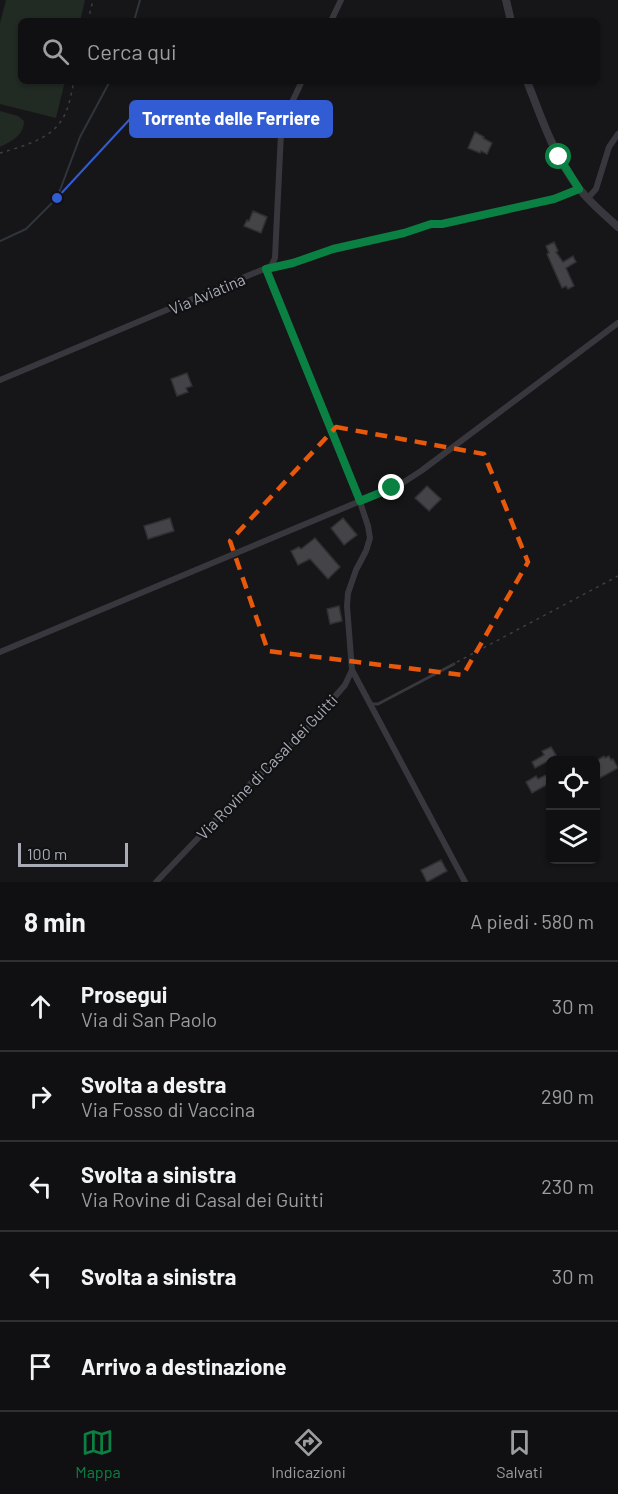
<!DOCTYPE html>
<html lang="it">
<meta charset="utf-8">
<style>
:root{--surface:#101012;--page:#1e1e20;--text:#f1f3f6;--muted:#9c9d9f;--line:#303032;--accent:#0b8043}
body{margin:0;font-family:Barlow,sans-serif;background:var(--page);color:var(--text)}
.controls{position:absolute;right:18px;bottom:18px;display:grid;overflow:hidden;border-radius:9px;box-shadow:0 2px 4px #0004}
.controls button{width:54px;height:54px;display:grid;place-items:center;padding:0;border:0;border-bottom:2px solid var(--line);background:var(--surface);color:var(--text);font:30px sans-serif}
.scale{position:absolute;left:18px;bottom:15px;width:110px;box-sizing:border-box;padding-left:6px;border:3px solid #a9acb7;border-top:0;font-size:16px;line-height:21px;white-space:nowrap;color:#a9acb7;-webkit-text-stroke:4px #111113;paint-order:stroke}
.stop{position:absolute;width:18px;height:18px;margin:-14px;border:4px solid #0b8043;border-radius:50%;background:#fff}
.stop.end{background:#0b8043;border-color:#fff;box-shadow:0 2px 6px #0008}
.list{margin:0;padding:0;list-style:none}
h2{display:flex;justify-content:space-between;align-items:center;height:78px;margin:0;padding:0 24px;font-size:26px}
h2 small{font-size:20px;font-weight:400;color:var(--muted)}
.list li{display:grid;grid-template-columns:39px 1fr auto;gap:18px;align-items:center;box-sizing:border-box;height:90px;padding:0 24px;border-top:2px solid var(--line)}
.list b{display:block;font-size:22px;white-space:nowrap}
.list p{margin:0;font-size:20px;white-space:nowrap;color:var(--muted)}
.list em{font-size:20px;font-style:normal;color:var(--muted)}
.icon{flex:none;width:33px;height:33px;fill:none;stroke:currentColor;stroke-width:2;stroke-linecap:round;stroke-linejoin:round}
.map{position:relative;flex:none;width:618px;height:882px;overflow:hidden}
.search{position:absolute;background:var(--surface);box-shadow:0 2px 4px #0004;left:18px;right:18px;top:18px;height:66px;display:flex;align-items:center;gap:15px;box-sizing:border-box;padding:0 21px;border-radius:9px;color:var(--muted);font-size:22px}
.sheet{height:528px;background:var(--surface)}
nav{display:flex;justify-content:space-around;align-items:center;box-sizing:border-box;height:84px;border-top:2px solid var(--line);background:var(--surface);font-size:16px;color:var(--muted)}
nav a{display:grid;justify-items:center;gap:3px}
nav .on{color:var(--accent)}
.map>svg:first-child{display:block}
.green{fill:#222a24}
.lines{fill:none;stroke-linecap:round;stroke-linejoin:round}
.stream{stroke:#2f353d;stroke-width:2}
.building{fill:#434348;stroke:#303034;stroke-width:1.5}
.path{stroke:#3d3e43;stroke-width:1.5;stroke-dasharray:3 4.5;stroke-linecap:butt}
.service{stroke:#37373d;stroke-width:3}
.minor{stroke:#37373d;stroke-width:6}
.tertiary{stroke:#37373d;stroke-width:8}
.route{stroke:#0b8043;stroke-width:8}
.marked{fill:none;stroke:#e8590c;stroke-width:4.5;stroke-dasharray:12 8;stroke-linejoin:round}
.labels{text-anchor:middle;stroke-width:4.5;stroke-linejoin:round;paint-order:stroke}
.street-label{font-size:16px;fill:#a9acb7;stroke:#111113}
.leader{fill:none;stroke:#325cd3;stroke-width:2}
.callout-dot{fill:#325cd3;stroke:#111113;stroke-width:2}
.callout{fill:#325cd3;stroke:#325cd3;stroke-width:2}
.callout-label{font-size:18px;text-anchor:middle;font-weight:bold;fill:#fff}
</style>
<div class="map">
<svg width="618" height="882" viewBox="0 0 618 882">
<rect width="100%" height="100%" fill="#161618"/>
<path class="green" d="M6 0H85L80 21H21V81H65L56 118 0 104V23Z
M0 111 18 116 24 121C24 135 12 141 0 147Z"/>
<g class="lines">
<path class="stream" d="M134 21 140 0
M0 241 26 229 57 198 80 137 110 81"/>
</g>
<path class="building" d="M475 132 484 137 483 138 492 143 487 154 481 151 480 153 468 148Z
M253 211 267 217 261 233 244 226 247 220 249 221Z
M554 242 558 251 556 252 563 262 573 256 576 262 566 268 574 286 568 289 566 286 562 288 547 254 549 253 546 246Z
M187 373 192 386 186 388 188 392 177 396 171 379Z
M427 486 441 499 429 511 415 498Z
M170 518 174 531 148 539 144 526Z
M343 518 357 535 344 545 331 528Z
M315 538 340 567 328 579 310 559 298 565 291 551 299 547 301 549Z
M339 606 342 621 330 624 327 609Z
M551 747 556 755 554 756 556 760H550L535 768 532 762 544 755 542 751Z
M604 756 605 758 609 756 611 760 613 759 618 768 600 778 596 770V761Z
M550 773V783L532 793 526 782 536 776 538 779Z
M441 860 447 871 427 882 421 870Z"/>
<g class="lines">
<path class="path" d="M88 21 93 0
M0 153C20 147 49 140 61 121 69 110 71 94 74 81
M457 662 618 576"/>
<path class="service" d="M372 704H378L454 664"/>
<path class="minor" d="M331 21 341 0
M588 198 596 189 609 147 618 134
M270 268 300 260 333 249 404 233 431 224H442L554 199 579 189
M0 380 271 266 275 258 281 133 286 115 302 81
M0 652 401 484 421 471 618 323
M352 670 465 882
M156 882 247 787 306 730 345 685 352 670 347 606 348 593 356 570 366 551 370 538 368 526 360 502 266 269"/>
<path class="tertiary" d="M506 0 511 21
M527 81C541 117 554 156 578 187 589 202 604 214 618 227"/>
</g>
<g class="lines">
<path class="route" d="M392 488 360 501 266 269 293 263 333 249 404 233 431 224H442L554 199 579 189 559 157"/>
</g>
<path class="marked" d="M336 427 484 454 528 562 463 675 268 651 230 541Z"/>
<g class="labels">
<g class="street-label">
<text transform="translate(207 294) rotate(-23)" y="6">Via Aviatina</text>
<text transform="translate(267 767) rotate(-46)" y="6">Via Rovine di Casal dei Guitti</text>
</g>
</g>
<path class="leader" d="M57 198L130 119"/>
<circle class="callout-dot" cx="57" cy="198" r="6"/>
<rect class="callout" x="130" y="101" width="202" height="36" rx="6"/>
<g class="callout-label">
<text x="231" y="125">Torrente delle Ferriere</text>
</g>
</svg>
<div class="controls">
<button><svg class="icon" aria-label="locate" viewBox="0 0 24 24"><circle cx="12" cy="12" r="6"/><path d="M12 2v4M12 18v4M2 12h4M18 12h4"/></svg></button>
<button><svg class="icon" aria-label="layers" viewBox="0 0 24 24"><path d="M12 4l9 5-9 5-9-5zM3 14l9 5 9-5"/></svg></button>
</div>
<div class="scale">100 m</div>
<div class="stop" style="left:559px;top:157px"></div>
<div class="stop end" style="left:392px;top:488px"></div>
<div class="search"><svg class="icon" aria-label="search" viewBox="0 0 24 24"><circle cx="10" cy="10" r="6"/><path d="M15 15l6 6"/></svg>Cerca qui</div>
</div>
<section class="sheet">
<h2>8 min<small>A piedi · 580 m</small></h2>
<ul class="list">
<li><svg class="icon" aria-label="ahead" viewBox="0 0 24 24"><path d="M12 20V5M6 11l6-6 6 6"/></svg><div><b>Prosegui</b><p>Via di San Paolo</p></div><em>30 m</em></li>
<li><svg class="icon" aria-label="right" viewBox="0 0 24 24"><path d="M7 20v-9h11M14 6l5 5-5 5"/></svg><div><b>Svolta a destra</b><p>Via Fosso di Vaccina</p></div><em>290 m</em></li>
<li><svg class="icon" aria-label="left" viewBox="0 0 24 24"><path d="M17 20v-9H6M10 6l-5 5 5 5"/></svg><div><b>Svolta a sinistra</b><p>Via Rovine di Casal dei Guitti</p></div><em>230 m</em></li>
<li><svg class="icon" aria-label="left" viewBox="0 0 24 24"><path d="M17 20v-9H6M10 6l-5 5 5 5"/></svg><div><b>Svolta a sinistra</b></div><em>30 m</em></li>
<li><svg class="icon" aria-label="arrive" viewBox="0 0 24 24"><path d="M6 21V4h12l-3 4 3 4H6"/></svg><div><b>Arrivo a destinazione</b></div></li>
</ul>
</section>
<nav>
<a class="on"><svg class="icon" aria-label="map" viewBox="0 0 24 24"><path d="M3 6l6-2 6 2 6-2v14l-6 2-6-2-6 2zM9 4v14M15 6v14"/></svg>Mappa</a>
<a><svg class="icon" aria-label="directions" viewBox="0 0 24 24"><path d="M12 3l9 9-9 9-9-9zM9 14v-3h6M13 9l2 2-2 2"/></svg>Indicazioni</a>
<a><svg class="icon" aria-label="saved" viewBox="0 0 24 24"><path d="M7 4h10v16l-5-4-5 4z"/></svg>Salvati</a>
</nav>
